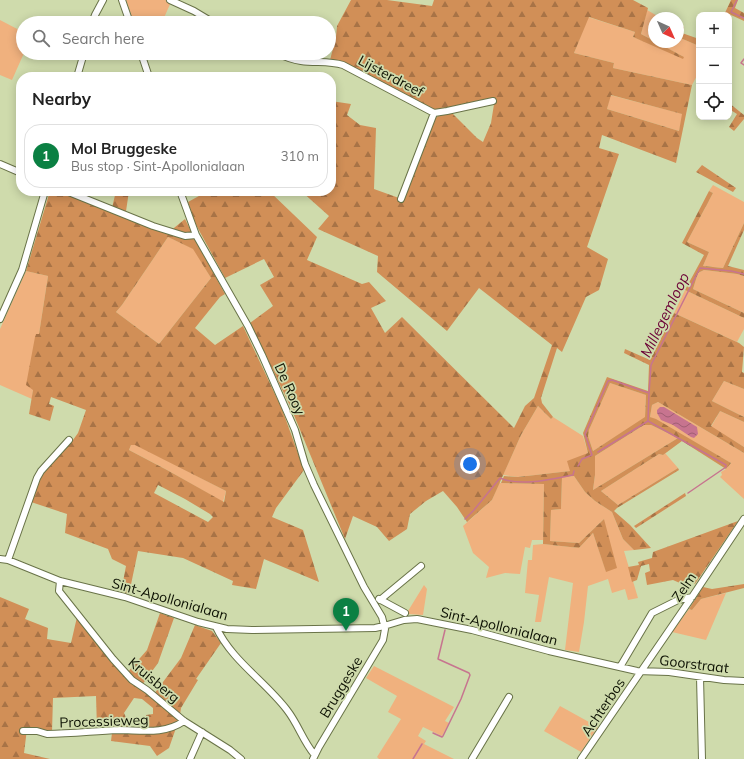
<!DOCTYPE html>
<meta charset="utf-8">
<style>
:root{--surface:#fff;--page:#f6f6f6;--text:#222;--muted:#767676;--line:#e0e0e0;--accent:#0b8043}
body{margin:0;font-family:Mulish,sans-serif;background:var(--page);color:var(--text)}
.controls{position:absolute;right:12px;top:12px;display:grid;overflow:hidden;border-radius:8px;box-shadow:0 2px 10px #0003}
.controls button{width:36px;height:36px;display:grid;place-items:center;padding:0;border:0;border-bottom:1px solid var(--line);background:var(--surface);color:var(--text);font:20px sans-serif}
.compass{position:absolute;left:648px;top:12px;width:36px;height:36px;border-radius:50%;background:var(--surface);box-shadow:0 2px 10px #0003;rotate:135deg}
.you{position:absolute;left:470px;top:464px;width:14px;height:14px;margin:-10px;border:3px solid #fff;border-radius:50%;background:#1a73e8;box-shadow:0 0 0 6px #1a73e833}
.badge{display:grid;place-items:center;width:26px;height:26px;border-radius:50%;background:var(--accent);color:#fff;font-size:13px;font-weight:700}
.pin{position:absolute;translate:-50% -33px;filter:drop-shadow(0 1px 2px #0008)}
.pin::after{content:'';position:absolute;top:21px;width:14px;height:12px;background:inherit;clip-path:polygon(0 0,100% 0,50% 100%)}
.list{margin:0;padding:0;list-style:none}
h2{display:flex;justify-content:space-between;align-items:center;height:52px;margin:0;padding:0 16px;font-size:17px}
h2 small{font-size:13px;font-weight:400;color:var(--muted)}
.list li{display:grid;grid-template-columns:26px 1fr auto;gap:12px;align-items:center;box-sizing:border-box;height:64px;margin:0 8px 8px;padding:0 8px;border:1px solid var(--line);border-radius:16px}
.list b{display:block;font-size:15px;white-space:nowrap}
.list p{margin:0;font-size:13px;white-space:nowrap;color:var(--muted)}
.list em{font-size:13px;font-style:normal;color:var(--muted)}
.icon{flex:none;width:22px;height:22px;fill:none;stroke:currentColor;stroke-width:2;stroke-linecap:round;stroke-linejoin:round}
.map{position:relative;flex:none;width:744px;height:759px;overflow:hidden}
.search{position:absolute;background:var(--surface);box-shadow:0 2px 10px #0003;left:16px;top:16px;width:320px;height:44px;display:flex;align-items:center;gap:10px;box-sizing:border-box;padding:0 14px;border-radius:22px;color:var(--muted);font-size:15px}
.panel{position:absolute;background:var(--surface);box-shadow:0 2px 10px #0003;left:16px;top:72px;width:320px;height:124px;border-radius:16px}
.map>svg:first-child{display:block}
.green{fill:#f0b17e}
.forest{fill:url(#forest-firs);fill-rule:evenodd}
.water{fill:url(#water-waves)}
.lines{fill:none;stroke-linecap:round;stroke-linejoin:round}
.stream{stroke:#c7748f;stroke-width:1.5}
.minor-casing{stroke:#697348;stroke-width:8}
.minor{stroke:#fff;stroke-width:6}
.labels{text-anchor:middle;stroke-width:3.5;stroke-linejoin:round;paint-order:stroke}
.street-label{font-size:14px;fill:#0c1002;stroke:#cfdbac}
.water-label{font-size:15px;font-style:italic;fill:#6b0136;stroke:#cfdbac}
</style>
<div class="map">
<svg width="744" height="759" viewBox="0 0 744 759">
<defs>
<pattern id="forest-firs" width="22" height="20" patternUnits="userSpaceOnUse"><rect width="22" height="20" fill="#d18f57"/><path d="M5 1l3.5 6h-7zM16 11l3.5 6h-7z" fill="#a87346"/></pattern>
<pattern id="water-waves" width="16" height="10" patternUnits="userSpaceOnUse"><rect width="16" height="10" fill="#c7748f"/><path d="M0 5q4-4 8 0t8 0" fill="none" stroke="#a05e73"/></pattern>
</defs>
<rect width="100%" height="100%" fill="#cfdbac"/>
<path class="green" d="M126 0H165L171 2 163 20 155 23H134Z
M647 10 661 18H654V41L641 34Z
M588 17 635 32 633 37 684 57 655 42H678V37L699 46V72L692 85 613 68 614 63 574 53Z
M0 20 23 32V53H24L12 80 0 75Z
M610 95 683 114 679 131 607 109Z
M713 185 744 202V223L723 268 703 266 709 252 687 242 713 193 709 191Z
M168 237 194 249 211 278 159 344 116 312 122 305Z
M704 270 737 274 744 276V313L693 289 698 273Z
M26 271 48 276 39 334 32 399 0 385V329Z
M685 290 744 318V329L737 342 674 313Z
M724 381 744 389V417L712 401Z
M610 383 646 395 645 418 593 451 588 436 589 430Z
M658 402 744 453V499L720 477 722 475 721 472 726 469 731 463 650 417 652 405Z
M538 406 551 419 553 417 583 436 588 453 570 471 518 477 503 475 521 435Z
M720 411 744 422V447L711 427Z
M644 425H651L678 438 593 490 595 475V456Z
M135 444 226 491 223 502 167 470 129 450 131 445Z
M665 453 678 468 618 505 601 491 659 454 663 455Z
M574 476 585 492 595 501 612 512 623 539 634 550 624 551 638 598 628 600 625 589 612 593 608 579 588 586 584 622 579 652 565 650 573 583 549 577 541 622H535L539 595 525 593 528 560H532L533 545 543 544 579 548 593 533 606 571 604 519 579 543 550 541 551 510 561 509 562 477Z
M499 483 544 484 543 540H532L530 548 525 547 520 574 505 573 486 578 489 567 473 553 463 526 492 500Z
M424 585 427 589 423 615 408 614V611Z
M726 593 706 640 672 632 689 609 692 610 701 599Z
M374 666 454 707 445 721 449 723 442 736 423 727 418 736 426 741 424 744 454 759H379L377 757 401 719 388 712 397 696 366 678Z
M560 706 598 727 581 752 544 731Z"/>
<path class="forest" d="M351 0H387L432 6 434 0H633L648 8 641 34 684 57 683 59 633 37 635 32 589 17 574 53 614 63 613 68 692 85 676 163 602 135 599 148 619 154 587 247 608 259 599 290 586 297 562 352 557 348 541 398 542 403 553 417 551 419 538 406 521 435 492 500 467 522 457 507 443 491 426 501 410 514 407 529 389 541 377 527 353 516 345 539 291 408 250 323 273 306 260 285 274 277 264 259 225 278 195 223 188 202 208 191H269L317 237 307 260 362 284 369 282 386 301 371 308 385 333 402 317 514 428 525 406 534 398 552 345 479 288 447 331 377 272 378 256 318 229 329 216 301 191H331V101L351 104 347 115 360 125 376 128 374 189 399 198 433 120 438 116 452 113 477 138 483 142 491 123 495 98 437 111 344 62 330 60 336 37 337 26ZM611 95 682 114 679 131 607 109Z
M731 0H738L735 8 744 13V21L731 15 729 17V15H724Z
M678 24 684 27 682 33 699 39V46L678 37 679 33 678 32Z
M729 103 744 115V119L734 131 729 127 737 114 729 109Z
M702 165 736 188 733 192 696 172Z
M50 191H59L111 212 116 191H129L125 218 169 232 185 219 197 243 225 294 220 297 195 328 215 345 243 326 282 409 304 470 276 508 272 517 303 530 319 582 264 559 256 589 232 585 233 581 183 558 138 551 129 594 121 592 126 566 112 559 108 549 65 533 67 514 31 502 41 475 73 440 78 433 86 410 51 397 49 404 54 406 50 421 29 414 33 390 26 385 35 337 36 334H39L48 276 26 271ZM168 237 193 249 211 278 159 344 116 312 122 305ZM131 445H135L226 491 224 502 167 470 129 450ZM158 485 185 499 210 514 213 517 208 522 154 493Z
M709 191 713 193 687 242 709 252 703 266 723 268 744 223V230L728 266 744 270V276L737 274 704 270 698 273 693 289 744 313V318L685 290 704 255 682 243Z
M674 313 739 343 744 347 742 372 744 373V389L724 381 712 401 744 417V422L720 411 711 426 744 447V453L658 402 652 405 650 417 656 419 731 463 726 469 682 441 663 455 659 454 601 491 618 505 678 468 679 470 617 508 614 511 630 525 651 548 634 550 623 539 612 512 595 501 585 492 574 476 562 477 561 509 551 510 550 541 579 543 604 519 617 568 606 572 593 533 579 548 543 544 544 484 501 483 504 476 518 477 570 471 567 461 588 453 583 433 607 377 648 391 649 365 624 353 625 349 650 360ZM610 383 646 395 645 417 593 451 588 436 589 430ZM644 425H651L678 438 593 490 595 475V456Z
M685 493 686 496 636 528 634 526Z
M738 521 695 584 686 579 682 584 673 580 647 585 645 573 650 571 649 564 641 566 637 580 632 582 628 567 639 565 638 562 652 558 653 552Z
M744 584V588L701 599 692 610 689 609 703 587 712 589Z
M0 597 29 609 25 619 48 628 47 639 71 643 77 617 115 663 180 721 166 727 147 729 146 715 153 714V708L142 699 134 698 124 713 131 728H97L96 696 53 698 52 732 27 729 24 753 50 759H0Z
M160 613 174 618 158 663 142 685 127 673 147 650Z
M195 625 212 631 221 643 196 679 198 680 181 708 180 715 154 694 181 658Z
M176 728 169 748 157 756 150 746 111 741 112 733 156 734Z"/>
<path class="water" d="M660 407H664L697 427 698 434 694 438 691 437 673 425 661 420 657 413V410Z"/>
<g class="lines">
<path class="stream" d="M737 0 731 12 744 18
M744 59 741 63 744 65
M648 421 726 465V467L688 493
M598 452 648 421 649 393
M578 466 582 459 592 455 585 434 608 381 612 380 649 393 651 365 700 268 731 271 744 274
M465 519 474 510 500 478C520 487 552 479 573 475L574 471
M433 733 442 737 443 736 461 699 470 675 469 673 438 659 445 630
M413 759 422 744"/>
<g class="minor-casing">
<path id="minor" d="M122 0 130 23
M170 0 194 11 214 23
M92 23 95 15 103 0
M141 53 149 77
M277 53C285 57 293 60 301 61 316 63 329 61 343 65L434 113 447 111 493 101
M77 77 84 53
M0 164 21 173
M66 191 153 226 185 236 196 235
M180 191 196 235 248 326 262 355 295 430 305 464 314 485 364 587 382 617 385 629 383 640 319 747 313 759
M401 199 434 113
M0 319 22 270 45 191
M0 559 8 560 60 581 125 597 198 622 227 629 252 630 375 628 384 626 404 620 417 619 472 630 549 651 637 671 669 672 724 680 744 681
M8 560 37 478 41 471 69 440
M60 581 59 591 113 659 132 680 147 690 184 721 230 750 241 759
M379 599 405 613
M380 600 421 566
M216 627C232 661 265 681 287 710 298 724 303 741 314 754
M620 667 652 613 678 600 692 597
M700 677 702 759
M23 731H37L47 734C71 734 94 731 118 730 141 730 164 735 184 721
M190 759 202 732
M472 759 509 697
M581 759 692 597 744 519"/>
</g>
<use href="#minor" class="minor"/>
</g>
<g class="labels">
<g class="street-label">
<text transform="translate(391 76) rotate(28)" y="5">Lijsterdreef</text>
<text transform="translate(290 389) rotate(66)" y="5">De Rooy</text>
<text transform="translate(684 587) rotate(-56)" y="5">Zelm</text>
<text transform="translate(170 599) rotate(16)" y="5">Sint-Apollonialaan</text>
<text transform="translate(499 626) rotate(14)" y="5">Sint-Apollonialaan</text>
<text transform="translate(694 664) rotate(7)" y="5">Goorstraat</text>
<text transform="translate(154 680) rotate(40)" y="5">Kruisberg</text>
<text transform="translate(341 687) rotate(-59)" y="5">Bruggeske</text>
<text transform="translate(603 707) rotate(-56)" y="5">Achterbos</text>
<text transform="translate(104 721) rotate(-2)" y="5">Processieweg</text>
</g>
<g class="water-label">
<text transform="translate(665 315) rotate(-64)" y="5">Millegemloop</text>
</g>
</g>
</svg>
<div class="controls">
<button>+</button>
<button>−</button>
<button><svg class="icon" aria-label="locate" viewBox="0 0 24 24"><circle cx="12" cy="12" r="6"/><path d="M12 2v4M12 18v4M2 12h4M18 12h4"/></svg></button>
</div>
<svg class="compass" viewBox="-18 -18 36 36"><path d="M0-13l5 13h-10z" fill="#e53935"/><path d="M0 13l5-13h-10z" fill="#767676"/></svg>
<div class="you"></div>
<div class="pin badge" style="left:346px;top:631px">1</div>
<div class="search"><svg class="icon" aria-label="search" viewBox="0 0 24 24"><circle cx="10" cy="10" r="6"/><path d="M15 15l6 6"/></svg>Search here</div>
<section class="panel">
<h2>Nearby<small></small></h2>
<ul class="list">
<li><span class="badge">1</span><div><b>Mol Bruggeske</b><p>Bus stop · Sint-Apollonialaan</p></div><em>310 m</em></li>
</ul>
</section>
</div>
